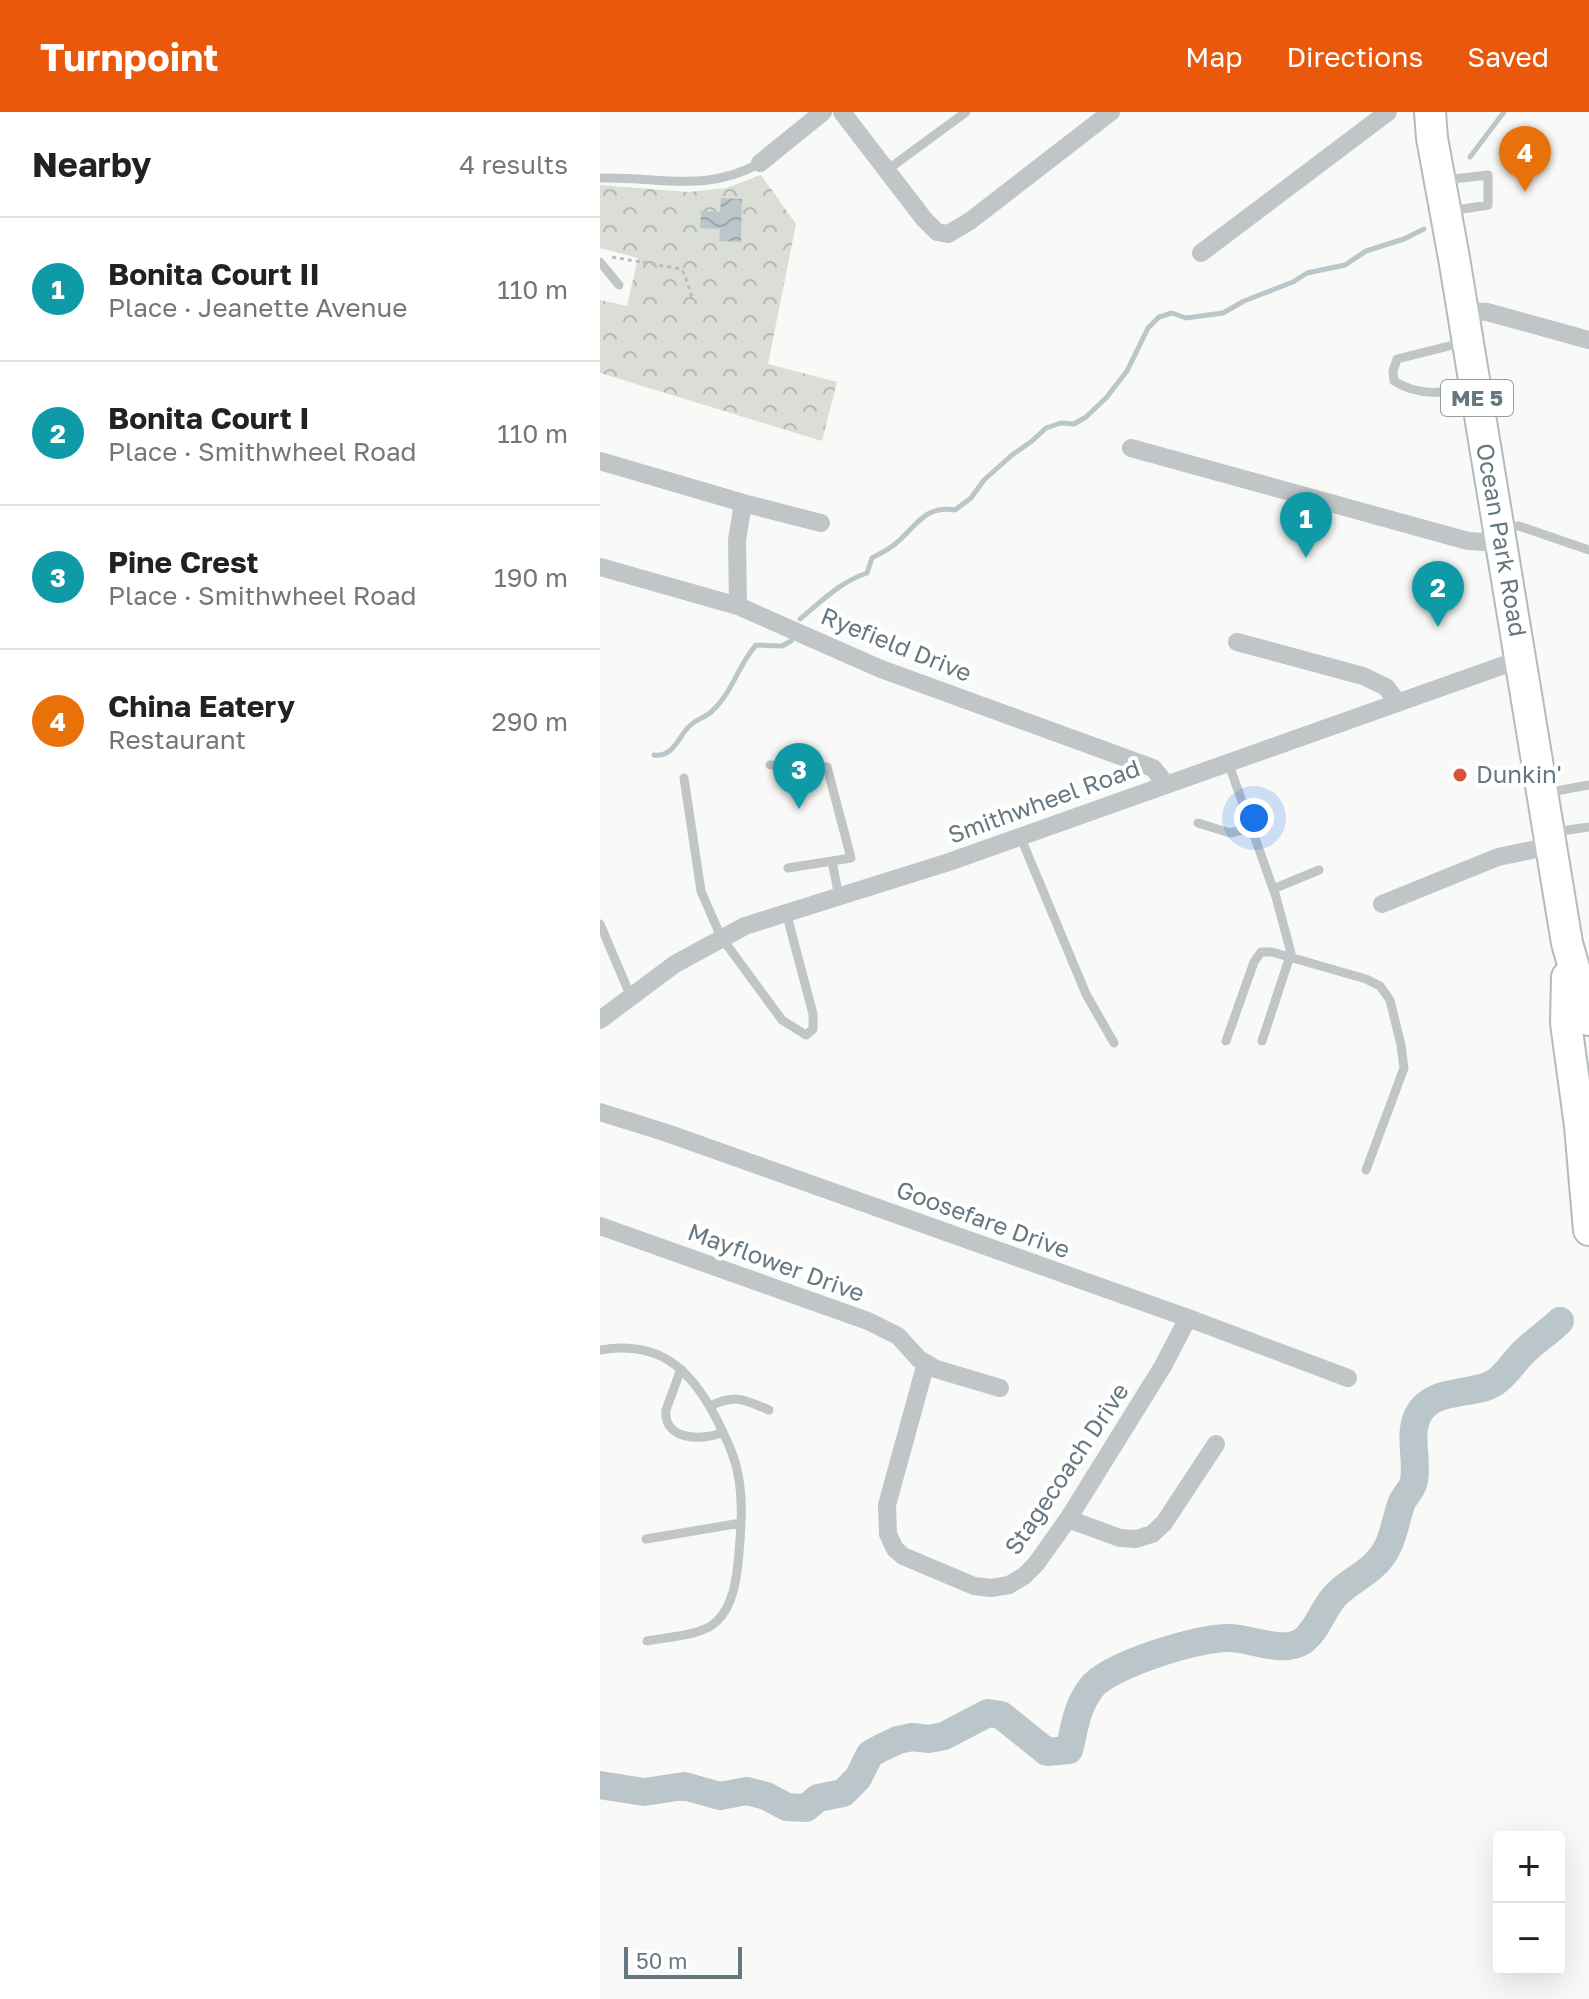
<!DOCTYPE html>
<meta charset="utf-8">
<style>
:root{--surface:#fff;--page:#f6f6f6;--text:#222;--muted:#767676;--line:#e0e0e0;--accent:#ea580c}
body{margin:0;font-family:"Golos Text",sans-serif;background:var(--page);color:var(--text)}
.controls{position:absolute;right:24px;bottom:24px;display:grid;overflow:hidden;border-radius:8px;box-shadow:0 8px 32px #0002}
.controls button{width:72px;height:72px;display:grid;place-items:center;padding:0;border:0;border-bottom:2px solid var(--line);background:var(--surface);color:var(--text);font:40px sans-serif}
.scale{position:absolute;left:24px;bottom:20px;width:118px;box-sizing:border-box;padding-left:8px;border:4px solid #667780;border-top:0;font-size:22px;line-height:28px;white-space:nowrap;color:#667780;-webkit-text-stroke:6px #fff;paint-order:stroke}
.you{position:absolute;left:654px;top:706px;width:28px;height:28px;margin:-20px;border:6px solid #fff;border-radius:50%;background:#1a73e8;box-shadow:0 0 0 12px #1a73e833}
.badge{display:grid;place-items:center;width:52px;height:52px;border-radius:50%;background:var(--accent);color:#fff;font-size:26px;font-weight:700}
.pin{position:absolute;translate:-50% -66px;filter:drop-shadow(0 2px 4px #0008)}
.pin::after{content:'';position:absolute;top:42px;width:28px;height:24px;background:inherit;clip-path:polygon(0 0,100% 0,50% 100%)}
.list{margin:0;padding:0;list-style:none}
h2{display:flex;justify-content:space-between;align-items:center;height:104px;margin:0;padding:0 32px;font-size:34px}
h2 small{font-size:26px;font-weight:400;color:var(--muted)}
.list li{display:grid;grid-template-columns:52px 1fr auto;gap:24px;align-items:center;box-sizing:border-box;height:144px;padding:0 32px;border-top:2px solid var(--line)}
.list b{display:block;font-size:30px;white-space:nowrap}
.list p{margin:0;font-size:26px;white-space:nowrap;color:var(--muted)}
.list em{font-size:26px;font-style:normal;color:var(--muted)}
.map{position:relative;flex:none;width:989px;height:1887px;overflow:hidden}
header{display:flex;align-items:center;gap:48px;box-sizing:border-box;height:112px;padding:0 40px;background:var(--accent);color:#fff}
header strong{font-size:38px}
nav{display:flex;gap:44px;margin-inline-start:auto;font-size:28px}
main{display:flex}
aside{flex:1;background:var(--surface)}
.map>svg:first-child{display:block}
.forest{fill:url(#forest-crowns)}
.water{fill:url(#water-waves)}
.lines{fill:none;stroke-linecap:round;stroke-linejoin:round}
.stream{stroke:#bbc6ca;stroke-width:5}
.river{stroke:#bbc6ca;stroke-width:28}
.primary-casing{stroke:#b4babd;stroke-width:34}
.path{stroke:#bbbec0;stroke-width:3;stroke-dasharray:4 4;stroke-linecap:butt}
.lane{stroke:#c0c5c8;stroke-width:9}
.street{stroke:#c0c5c8;stroke-width:18}
.primary{stroke:#fff;stroke-width:30}
.poi-dot{fill:#d85238;stroke:#fff;stroke-width:3}
.labels{text-anchor:middle;stroke-width:8;stroke-linejoin:round;paint-order:stroke}
.shield{fill:#fff;stroke:#94a0a6;stroke-width:2}
.shield-label{font-size:22px;font-weight:bold;fill:#667780}
.street-label{font-size:24px;fill:#667780;stroke:#fff}
.poi-label{font-size:24px;fill:#667780;stroke:#fff;text-anchor:start}
</style>
<header>
<strong>Turnpoint</strong>
<nav><a>Map</a><a>Directions</a><a>Saved</a></nav>
</header>
<main>
<aside>
<h2>Nearby<small>4 results</small></h2>
<ul class="list">
<li><span class="badge" style="background:#0f9aa8">1</span><div><b>Bonita Court II</b><p>Place · Jeanette Avenue</p></div><em>110 m</em></li>
<li><span class="badge" style="background:#0f9aa8">2</span><div><b>Bonita Court I</b><p>Place · Smithwheel Road</p></div><em>110 m</em></li>
<li><span class="badge" style="background:#0f9aa8">3</span><div><b>Pine Crest</b><p>Place · Smithwheel Road</p></div><em>190 m</em></li>
<li><span class="badge" style="background:#e8710a">4</span><div><b>China Eatery</b><p>Restaurant</p></div><em>290 m</em></li>
</ul>
</aside>
<div class="map">
<svg width="989" height="1887" viewBox="0 0 989 1887">
<defs>
<pattern id="forest-crowns" width="20" height="18" patternUnits="userSpaceOnUse" patternTransform="scale(2)"><rect width="20" height="18" fill="#daded6"/><path d="M2 6a3 3 0 1 1 6 0M12 15a3 3 0 1 1 6 0" fill="none" stroke="#b5b9b3"/></pattern>
<pattern id="water-waves" width="16" height="10" patternUnits="userSpaceOnUse" patternTransform="scale(2)"><rect width="16" height="10" fill="#bbc6ca"/><path d="M0 5q4-4 8 0t8 0" fill="none" stroke="#9ca6a9"/></pattern>
</defs>
<rect width="100%" height="100%" fill="#f9f9f7"/>
<path class="forest" d="M161 63 196 112 168 252 237 270 222 329 0 261V188L27 194 38 146 0 136V73L89 80 126 76Z"/>
<path class="water" d="M121 86 142 87 141 130 119 129 120 117 100 116 101 99 120 100Z"/>
<g class="lines">
<path class="stream" d="M870 45 904 0
M200 507C222 489 240 470 267 461L272 446C279 442 288 438 295 432 316 415 324 393 355 398L371 386 384 368 412 343 432 329 446 316 461 311 474 312 486 305 506 286 527 259 548 216 559 205 572 201 586 206 623 201 644 189 693 170 707 161 745 153 766 139 804 127 824 117
M54 643C72 645 76 630 86 618 94 607 103 607 111 600 132 582 138 553 156 533L182 534 191 529"/>
<path class="river" d="M0 1673 44 1680 84 1674 120 1684 147 1679 166 1684 187 1695 206 1696 218 1686 243 1681 258 1666 270 1642 281 1636 298 1628 312 1625 329 1627 344 1624 388 1601 401 1603 447 1640 469 1638C475 1615 476 1596 491 1576 508 1553 602 1524 631 1526 652 1527 684 1542 703 1529 718 1517 722 1499 734 1485 745 1472 760 1466 772 1455 794 1436 793 1414 802 1390 805 1383 812 1378 814 1369 818 1348 808 1323 818 1303 832 1275 873 1284 894 1271 908 1262 915 1247 928 1236 938 1227 950 1219 960 1209"/>
<g class="primary-casing">
<path id="primary" d="M830 0 832 26 854 146 967 831 989 908
M967 865 966 911 980 1014 989 1118"/>
</g>
<path class="path" d="M12 145 81 157 85 163 92 186"/>
<path class="lane" d="M287 58 366 0
M0 66C58 64 105 82 160 51
M844 68 888 63V93L850 99
M0 150 19 173
M865 230 797 247 793 259 794 269C820 285 843 281 871 276
M901 416 919 414 989 438
M628 650 676 785 691 841 662 929
M170 653 227 655 251 746 232 749
M84 666 101 779 121 825 182 908 206 923 213 917V902L186 800
M945 681 989 673
M598 711 630 721 651 716
M953 720 989 715
M420 724 486 882 514 931
M188 756 232 749 239 785
M673 777 719 758
M0 812 31 885
M626 929 654 850 661 840H672L766 867 780 874 790 888 801 933 804 956 766 1058
M0 1238C59 1228 90 1256 116 1306 126 1326 136 1346 139 1368 143 1393 141 1417 139 1441 137 1464 134 1494 116 1510 101 1524 67 1525 47 1529
M81 1257 66 1298C63 1329 104 1329 123 1320
M110 1294C136 1282 143 1287 169 1298
M46 1427 141 1411"/>
<path class="street" d="M242 0 324 107 337 120 348 122 370 109 511 0
M160 51 223 0
M601 141 788 0
M862 199 887 200 989 228
M531 336 868 429 900 431
M0 349 143 391 221 411
M0 455 138 494 281 557 553 656 566 672
M138 494 137 428 143 391
M637 530 763 564 786 575 798 591
M782 792 898 745 951 734
M0 908 75 852 145 814 349 750 921 547
M0 1000 67 1021 588 1206 748 1266
M0 1114 268 1209 298 1224 319 1247 336 1257 400 1276
M326 1251 287 1393 288 1422 295 1437 303 1444 374 1474 391 1476 409 1473 424 1464 436 1452 468 1407 563 1254 588 1206
M468 1407 520 1426 536 1427 552 1422 564 1411 616 1332"/>
<use href="#primary" class="primary"/>
</g>
<circle class="poi-dot" cx="860" cy="663" r="8"/>
<g class="labels">
<rect class="shield" x="841" y="268" width="72" height="36" rx="6"/>
<g class="shield-label">
<text x="877" y="294">ME 5</text>
</g>
<g class="street-label">
<text transform="translate(901 428) rotate(80)" y="8">Ocean Park Road</text>
<text transform="translate(296 533) rotate(22)" y="8">Ryefield Drive</text>
<text transform="translate(444 690) rotate(-20)" y="8">Smithwheel Road</text>
<text transform="translate(383 1108) rotate(20)" y="8">Goosefare Drive</text>
<text transform="translate(176 1151) rotate(20)" y="8">Mayflower Drive</text>
<text transform="translate(467 1357) rotate(-56)" y="8">Stagecoach Drive</text>
</g>
<g class="poi-label">
<text x="876" y="671">Dunkin'</text>
</g>
</g>
</svg>
<div class="controls">
<button>+</button>
<button>−</button>
</div>
<div class="scale">50 m</div>
<div class="you"></div>
<div class="pin badge" style="left:706px;top:446px;background:#0f9aa8">1</div>
<div class="pin badge" style="left:838px;top:515px;background:#0f9aa8">2</div>
<div class="pin badge" style="left:199px;top:697px;background:#0f9aa8">3</div>
<div class="pin badge" style="left:925px;top:80px;background:#e8710a">4</div>
</div>
</main>
